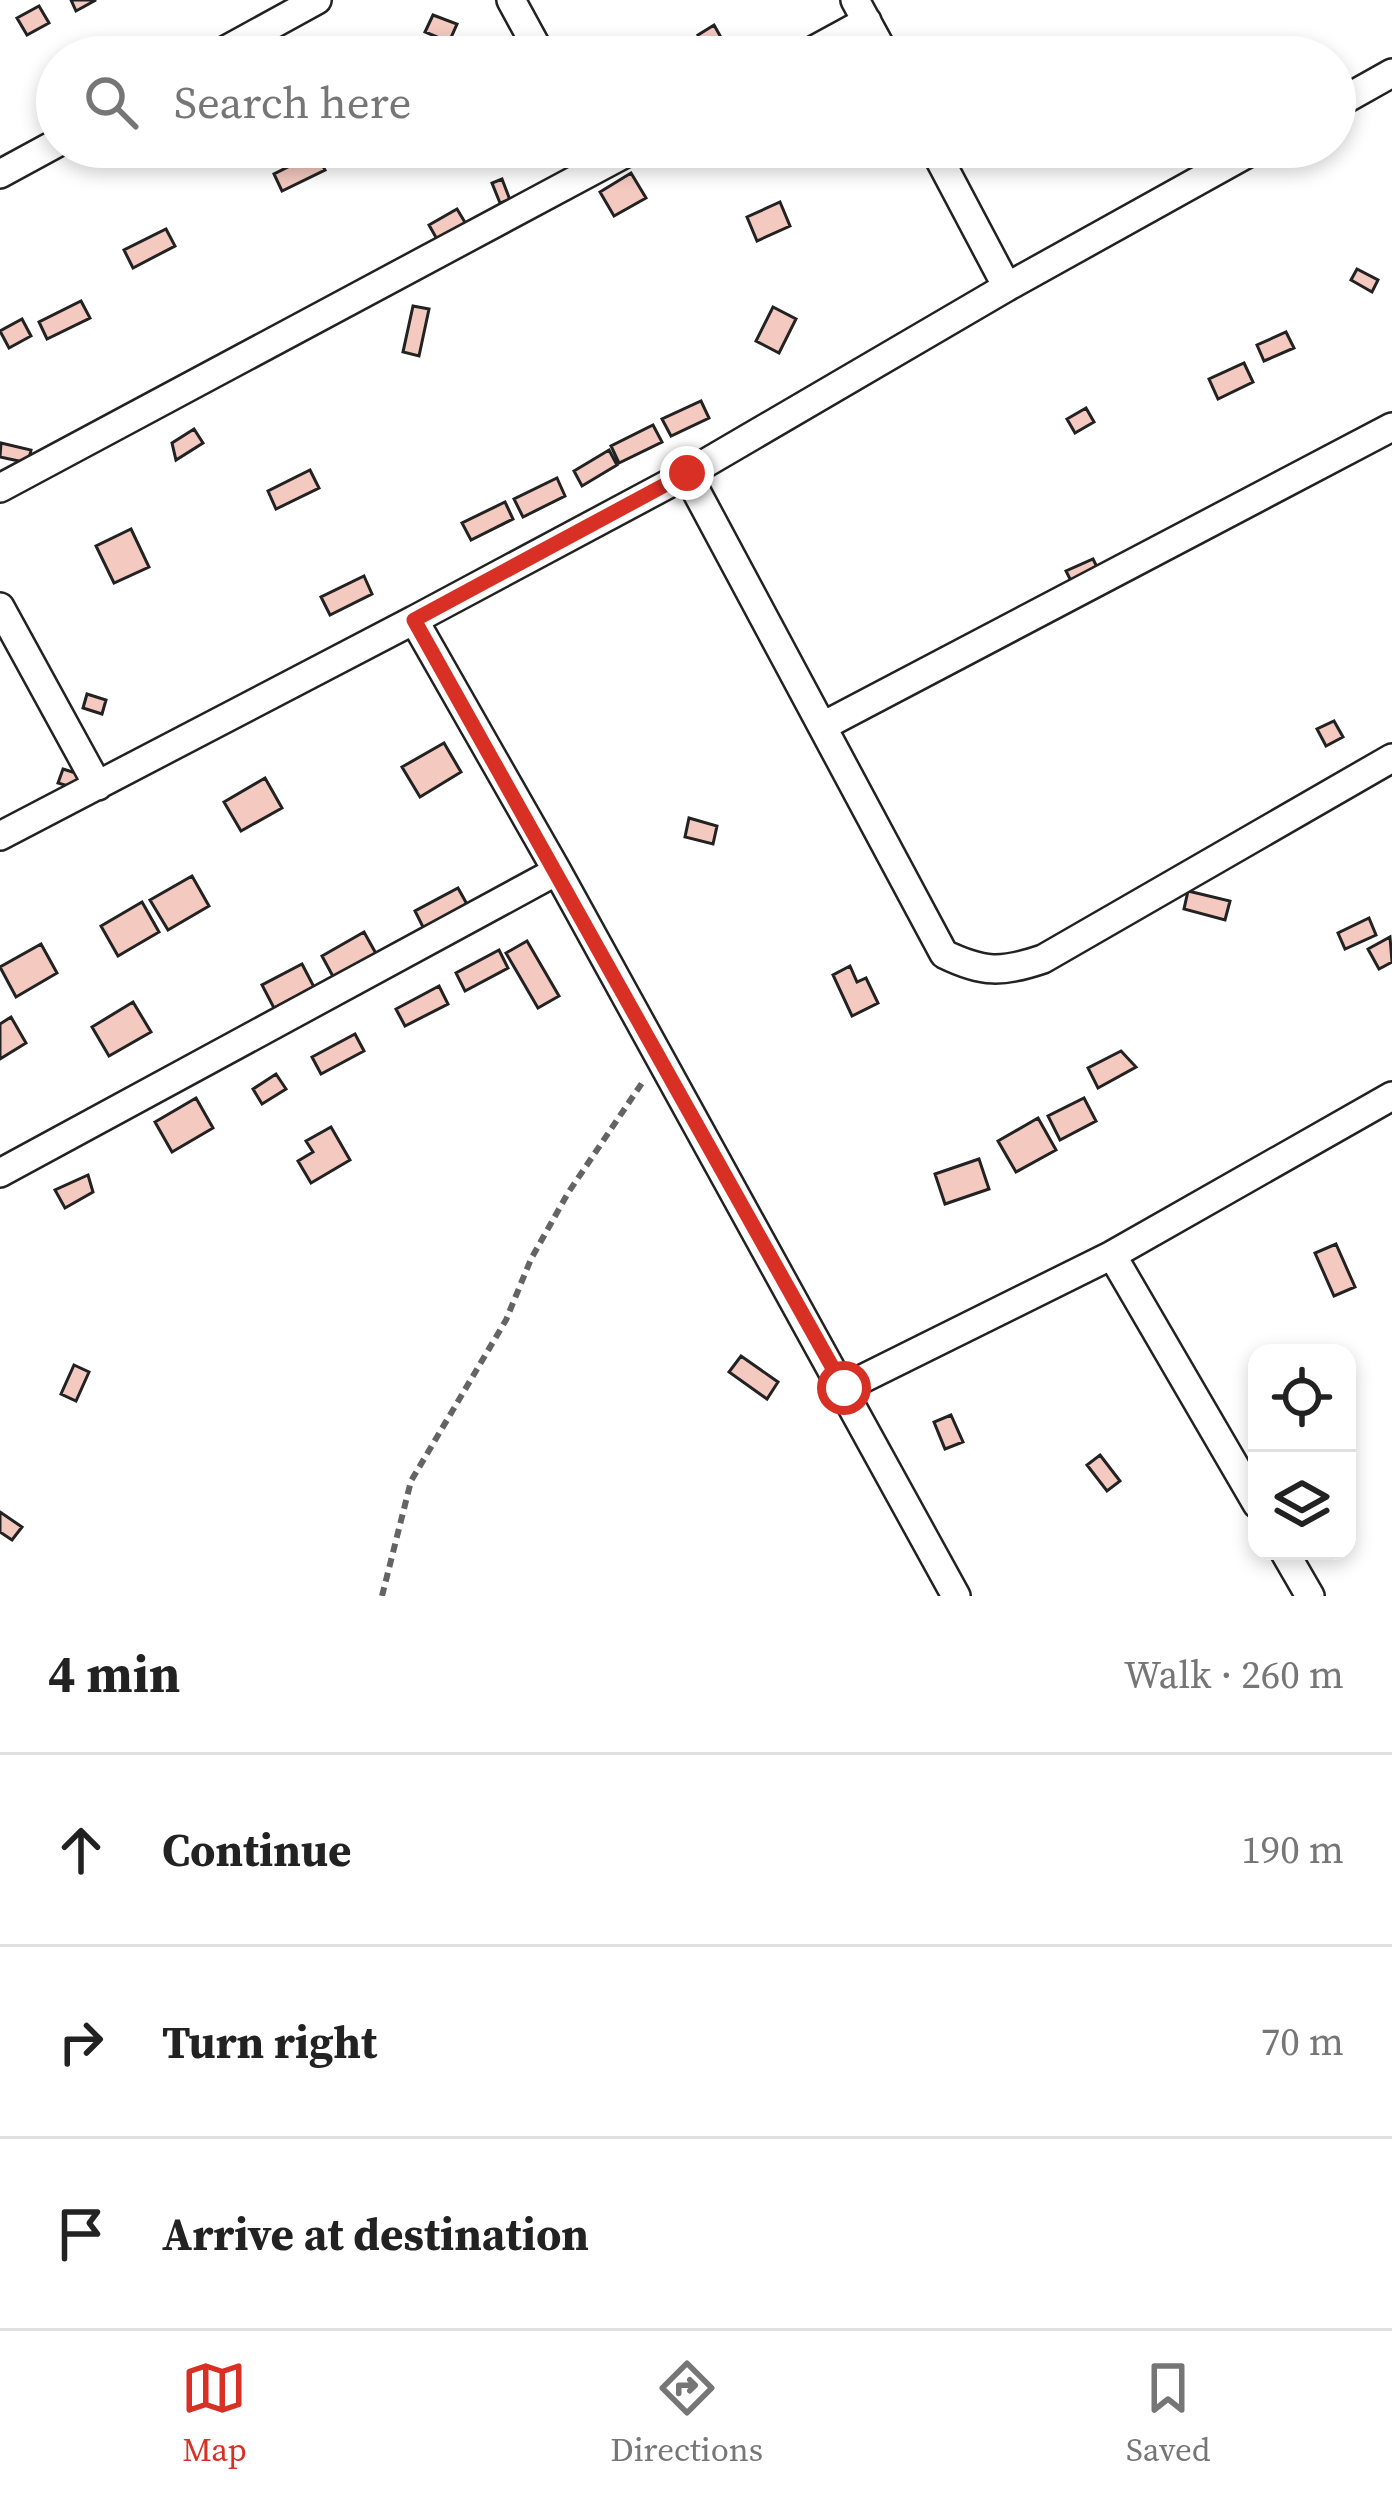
<!DOCTYPE html>
<meta charset="utf-8">
<style>
:root{--surface:#fff;--page:#f2f2f2;--text:#222;--muted:#767676;--line:#e0e0e0;--accent:#d93025}
body{margin:0;font-family:"Source Serif 4",serif;background:var(--page);color:var(--text)}
.controls{position:absolute;right:36px;bottom:36px;display:grid;overflow:hidden;border-radius:24px;box-shadow:0 6px 18px #0003}
.controls button{width:108px;height:108px;display:grid;place-items:center;padding:0;border:0;border-bottom:3px solid var(--line);background:var(--surface);color:var(--text);font:60px sans-serif}
.stop{position:absolute;width:36px;height:36px;margin:-27px;border:9px solid #d93025;border-radius:50%;background:#fff}
.stop.end{background:#d93025;border-color:#fff;box-shadow:0 3px 12px #0008}
.list{margin:0;padding:0;list-style:none}
h2{display:flex;justify-content:space-between;align-items:center;height:156px;margin:0;padding:0 48px;font-size:51px}
h2 small{font-size:39px;font-weight:400;color:var(--muted)}
.list li{display:grid;grid-template-columns:78px 1fr auto;gap:36px;align-items:center;box-sizing:border-box;height:192px;padding:0 48px;border-top:3px solid var(--line)}
.list b{display:block;font-size:45px;white-space:nowrap}
.list em{font-size:39px;font-style:normal;color:var(--muted)}
.icon{flex:none;width:66px;height:66px;fill:none;stroke:currentColor;stroke-width:2;stroke-linecap:round;stroke-linejoin:round}
.map{position:relative;flex:none;width:1392px;height:1596px;overflow:hidden}
.search{position:absolute;background:var(--surface);box-shadow:0 6px 18px #0003;left:36px;right:36px;top:36px;height:132px;display:flex;align-items:center;gap:30px;box-sizing:border-box;padding:0 42px;border-radius:66px;color:var(--muted);font-size:45px}
.sheet{height:732px;background:var(--surface)}
nav{display:flex;justify-content:space-around;align-items:center;box-sizing:border-box;height:168px;border-top:3px solid var(--line);background:var(--surface);font-size:33px;color:var(--muted)}
nav a{display:grid;justify-items:center;gap:6px}
nav .on{color:var(--accent)}
.map>svg:first-child{display:block}
.building{fill:#f3c9c0;stroke:#222;stroke-width:3}
.lines{fill:none;stroke-linecap:round;stroke-linejoin:round}
.minor-casing{stroke:#222;stroke-width:32}
.path{stroke:#646464;stroke-width:6;stroke-dasharray:9 6;stroke-linecap:butt}
.minor{stroke:#fff;stroke-width:27}
.route{stroke:#d93025;stroke-width:15}
</style>
<div class="map">
<svg width="1392" height="1596" viewBox="0 0 1392 1596">
<rect width="100%" height="100%" fill="#fff"/>
<path class="building" d="M71 0H96L76 11Z
M39 6 49 23 27 35 17 18Z
M433 15 457 24 449 42 425 32Z
M714 25 732 57H711L698 35Z
M316 153 325 170 282 191 274 174Z
M631 173 646 198 614 216 600 192Z
M502 179 510 200 500 203 492 183Z
M780 202 790 226 757 241 747 217Z
M457 209 466 224 438 241 429 225Z
M166 229 175 246 133 268 124 250Z
M1357 269 1378 280 1372 292 1351 280Z
M81 301 90 318 47 339 39 322Z
M413 306 429 309 419 356 403 352Z
M773 307 796 319 779 353 756 341Z
M22 319 31 336 9 348 0 331Z
M1286 332 1294 348 1264 361 1257 345Z
M1244 363 1253 382 1218 399 1209 379Z
M701 401 709 418 671 436 662 419Z
M1086 408 1094 422 1075 433 1067 419Z
M653 425 662 442 619 463 611 446Z
M194 429 203 443 176 460 172 443Z
M1 443 31 450 28 463 0 457Z
M609 450 617 465 582 486 574 471Z
M310 470 319 488 276 509 268 491Z
M557 478 565 496 523 517 514 499Z
M505 502 513 519 471 540 462 523Z
M131 529 149 567 114 583 96 546Z
M1093 559 1101 575 1075 589 1066 571Z
M364 576 372 594 330 615 321 597Z
M87 694 106 700 102 714 83 708Z
M1334 721 1343 737 1326 746 1317 729Z
M444 743 461 772 420 797 402 767Z
M63 769 82 775 78 789 58 783Z
M265 778 282 808 241 831 224 802Z
M689 818 717 826 713 844 685 837Z
M192 876 209 906 168 930 150 900Z
M458 888 468 906 424 929 415 911Z
M1188 891 1230 901 1225 920 1184 909Z
M142 902 159 932 118 956 101 926Z
M1369 918 1376 935 1345 949 1338 933Z
M364 932 379 959 336 982 322 956Z
M1390 937 1392 962 1379 969 1368 949Z
M527 941 559 996 538 1008 506 953Z
M41 944 57 973 16 997 0 967Z
M499 950 508 968 465 991 456 973Z
M302 964 314 987 274 1008 262 985Z
M850 966 857 982 866 978 878 1003 852 1016 833 975Z
M439 986 448 1004 405 1026 396 1009Z
M133 1002 151 1032 109 1056 92 1027Z
M11 1017 26 1043 0 1059V1024Z
M355 1034 364 1051 321 1074 312 1057Z
M1121 1051 1136 1067 1098 1088 1088 1068Z
M276 1074 286 1089 262 1104 253 1089Z
M196 1098 213 1128 172 1152 155 1122Z
M1084 1098 1096 1121 1060 1140 1048 1116Z
M1038 1118 1056 1150 1016 1172 998 1141Z
M331 1127 350 1160 311 1183 298 1161 313 1152 306 1141Z
M979 1159 989 1189 945 1204 935 1174Z
M88 1175 93 1192 65 1208 55 1190Z
M1336 1244 1355 1287 1334 1296 1315 1253Z
M741 1356 778 1382 767 1399 729 1372Z
M74 1365 89 1372 76 1401 61 1394Z
M951 1415 963 1442 945 1449 934 1422Z
M1100 1455 1120 1481 1107 1491 1087 1465Z
M0 1512 22 1527 12 1540 0 1532Z"/>
<g class="lines">
<g class="minor-casing">
<path id="minor" d="M511 0 542 57
M855 0 886 57
M213 57 317 0
M801 57 867 21
M1335 105 1392 73
M933 147 1007 287 1259 147
M0 174 57 143
M687 474 944 954C983 973 1002 973 1043 959L1392 758
M0 488 637 147
M0 607 98 786
M414 620 687 474 1007 287
M825 725 1392 427
M0 836 414 620 557 871 0 1173
M557 871 956 1596
M1112 1255 1257 1504
M844 1388 1112 1255 1392 1096
M1284 1551 1310 1596"/>
</g>
<path class="path" d="M382 1596 411 1481 506 1320 531 1259 568 1193 644 1080"/>
<use href="#minor" class="minor"/>
</g>
<g class="lines">
<path class="route" d="M687 473 414 620 844 1388"/>
</g>
</svg>
<div class="controls">
<button><svg class="icon" aria-label="locate" viewBox="0 0 24 24"><circle cx="12" cy="12" r="6"/><path d="M12 2v4M12 18v4M2 12h4M18 12h4"/></svg></button>
<button><svg class="icon" aria-label="layers" viewBox="0 0 24 24"><path d="M12 4l9 5-9 5-9-5zM3 14l9 5 9-5"/></svg></button>
</div>
<div class="stop" style="left:844px;top:1388px"></div>
<div class="stop end" style="left:687px;top:473px"></div>
<div class="search"><svg class="icon" aria-label="search" viewBox="0 0 24 24"><circle cx="10" cy="10" r="6"/><path d="M15 15l6 6"/></svg>Search here</div>
</div>
<section class="sheet">
<h2>4 min<small>Walk · 260 m</small></h2>
<ul class="list">
<li><svg class="icon" aria-label="ahead" viewBox="0 0 24 24"><path d="M12 20V5M6 11l6-6 6 6"/></svg><div><b>Continue</b></div><em>190 m</em></li>
<li><svg class="icon" aria-label="right" viewBox="0 0 24 24"><path d="M7 20v-9h11M14 6l5 5-5 5"/></svg><div><b>Turn right</b></div><em>70 m</em></li>
<li><svg class="icon" aria-label="arrive" viewBox="0 0 24 24"><path d="M6 21V4h12l-3 4 3 4H6"/></svg><div><b>Arrive at destination</b></div></li>
</ul>
</section>
<nav>
<a class="on"><svg class="icon" aria-label="map" viewBox="0 0 24 24"><path d="M3 6l6-2 6 2 6-2v14l-6 2-6-2-6 2zM9 4v14M15 6v14"/></svg>Map</a>
<a><svg class="icon" aria-label="directions" viewBox="0 0 24 24"><path d="M12 3l9 9-9 9-9-9zM9 14v-3h6M13 9l2 2-2 2"/></svg>Directions</a>
<a><svg class="icon" aria-label="saved" viewBox="0 0 24 24"><path d="M7 4h10v16l-5-4-5 4z"/></svg>Saved</a>
</nav>
